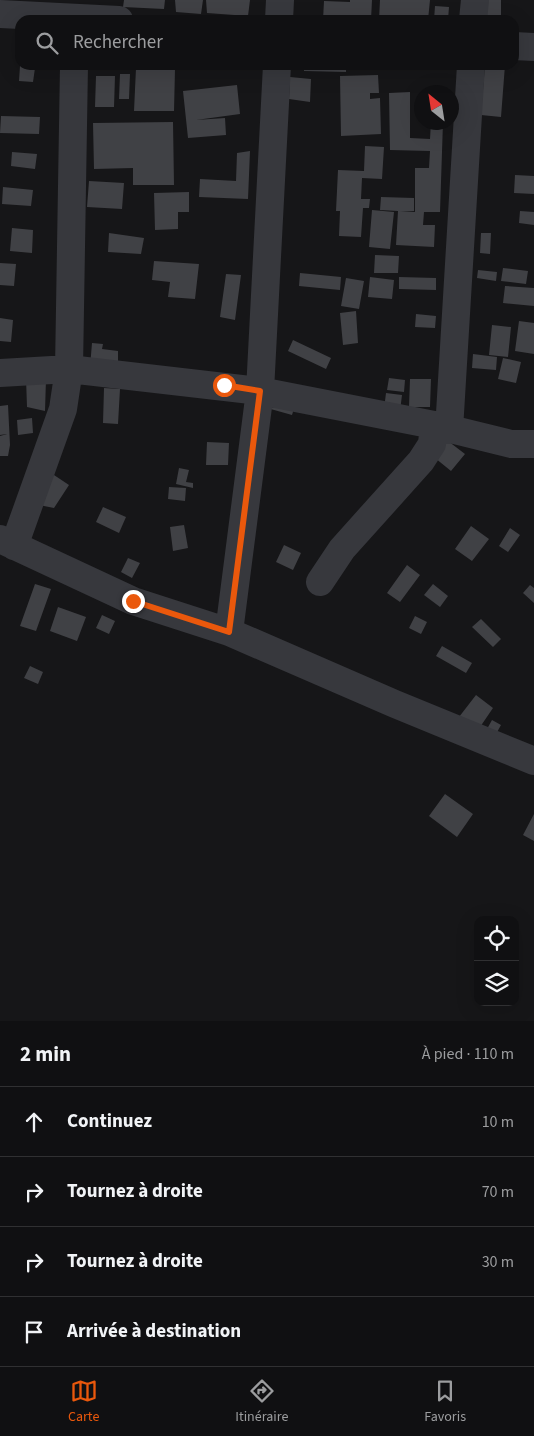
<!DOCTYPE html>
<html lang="fr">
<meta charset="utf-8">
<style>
:root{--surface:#101012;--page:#1e1e20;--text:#f1f3f6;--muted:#9c9d9f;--line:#303032;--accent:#ea580c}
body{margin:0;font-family:"Source Sans 3",sans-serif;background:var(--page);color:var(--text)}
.controls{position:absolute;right:15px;bottom:15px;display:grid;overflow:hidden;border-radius:10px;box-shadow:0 5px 20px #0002}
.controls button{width:45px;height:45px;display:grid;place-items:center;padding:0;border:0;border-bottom:1px solid var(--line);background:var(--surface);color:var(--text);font:25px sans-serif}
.compass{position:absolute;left:414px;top:85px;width:45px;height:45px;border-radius:50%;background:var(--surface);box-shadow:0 5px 20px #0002;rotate:330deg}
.stop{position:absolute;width:15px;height:15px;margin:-11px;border:4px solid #ea580c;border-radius:50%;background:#fff}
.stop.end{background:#ea580c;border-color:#fff;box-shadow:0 1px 5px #0008}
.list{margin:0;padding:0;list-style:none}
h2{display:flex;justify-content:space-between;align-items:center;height:65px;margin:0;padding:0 20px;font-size:21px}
h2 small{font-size:16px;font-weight:400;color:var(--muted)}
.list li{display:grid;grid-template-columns:32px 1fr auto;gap:15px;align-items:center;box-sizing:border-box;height:70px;padding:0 20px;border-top:1px solid var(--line)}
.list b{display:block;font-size:19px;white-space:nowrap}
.list em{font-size:16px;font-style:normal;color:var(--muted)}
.icon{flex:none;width:28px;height:28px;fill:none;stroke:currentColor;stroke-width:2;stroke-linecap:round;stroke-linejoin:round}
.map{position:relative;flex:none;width:534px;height:1021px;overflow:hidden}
.search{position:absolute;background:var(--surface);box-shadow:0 5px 20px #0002;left:15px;right:15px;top:15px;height:55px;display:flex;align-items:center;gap:12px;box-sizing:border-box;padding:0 18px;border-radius:15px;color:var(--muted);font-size:19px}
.sheet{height:345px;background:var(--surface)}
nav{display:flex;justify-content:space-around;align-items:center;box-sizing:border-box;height:70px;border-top:1px solid var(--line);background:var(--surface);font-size:14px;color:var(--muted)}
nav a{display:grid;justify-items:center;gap:2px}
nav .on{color:var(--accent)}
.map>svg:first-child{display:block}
.building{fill:#404145}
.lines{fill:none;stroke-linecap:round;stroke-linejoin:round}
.minor{stroke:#37383d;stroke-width:28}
.route{stroke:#ea580c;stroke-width:6}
</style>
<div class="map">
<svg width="534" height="1021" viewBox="0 0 534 1021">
<rect width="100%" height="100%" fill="#161618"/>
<path class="building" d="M124 0H165L164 9 123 7Z
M175 0H203L201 14 176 12Z
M206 0H250L248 16 207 13Z
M350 0H372L371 20H323L324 1 350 2Z
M380 0H430L428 20H379Z
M487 0H501V15H487Z
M435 6 449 7 448 20H434Z
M101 65H118V67L101 68Z
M158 65H245V67L175 69 174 111H134L136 68 159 69Z
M304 65H346V72L304 71Z
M485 65H505L501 117 481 115Z
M20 66 35 68 33 82 19 81Z
M120 74H130L129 99H119Z
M378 75 379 93H370V99L380 98 381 134 341 136 340 76Z
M96 76H115L114 107H95Z
M290 77 311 79 310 102 289 99Z
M237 85 240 114 196 120 225 118 226 135 188 138 183 91Z
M410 92V138L430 139 431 122H443L440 212H424L423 225H435L434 247 396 245 398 211 380 210 381 197 414 198V211H400L415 212V168H429L430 151 390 150 389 93Z
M1 116 40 117 39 134 0 133Z
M173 122 174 185H133V168L94 169 93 123Z
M365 146 384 147 382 179 362 178 361 199H370L369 208H363L361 237 339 236 340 211H336L338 170 364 171Z
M250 151 248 199 199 197 200 179 236 181 237 153Z
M12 152 37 154 35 169 11 166Z
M515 175 534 176V194L514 193Z
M89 181 124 183 122 209 87 207Z
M3 187 33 190 31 206 2 204Z
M189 192V212H178V229L155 230 154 193Z
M372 210 394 212 390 249 369 247Z
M520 211 534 212V225L519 223Z
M12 228 33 230 32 253 10 251Z
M109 233 144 238 141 254 108 252Z
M481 233H491L490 254 480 253Z
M375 255 399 256 398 273H374Z
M154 261 199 264 195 299 168 297 170 282 152 280Z
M0 263 16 264 14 286 0 285Z
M503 268 528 271 526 284 501 281Z
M478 270 497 272 496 281 477 278Z
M300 273 341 277 340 290 299 286Z
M226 274 241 275 235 320 220 317Z
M370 277 394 280 392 299 368 297Z
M399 277 436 278V290L399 289Z
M346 278 364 281 359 309 341 306Z
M505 286 534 288V306L503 303Z
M356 311 358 343 343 345 340 313Z
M416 314 436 316 435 328 415 327Z
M0 318 13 320 11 342 0 341Z
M519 321 534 323V354L515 351Z
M492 325 511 327 508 357 489 355Z
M293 340 331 358 326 369 288 351Z
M92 343 103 344 102 349 118 351V370L90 367Z
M473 354 497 357 496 370 472 368Z
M503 358 521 362 516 383 498 379Z
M26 378 46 379 45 411 27 407Z
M389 378 405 380 404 392 387 390Z
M410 379H431L430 407H409Z
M104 388 120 389 118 424 103 423Z
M386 393 402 395 400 411 384 409Z
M8 405 10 445 8 456H0V436L7 434 0 435V406Z
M295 405 292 415 267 408Z
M32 418 33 433 18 435 17 420Z
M448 441 465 454 451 471 435 458Z
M207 442 229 443 228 465H206Z
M179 468 189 470 186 482 193 483V488L176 484Z
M51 473 69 485 54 508 39 505Z
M169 487 186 488 185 501 168 499Z
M103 507 126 517 119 533 96 522Z
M184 525 188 548 173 551 170 527Z
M471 526 489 539 472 561 455 549Z
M510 528 520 535 508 552 499 546Z
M284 545 301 553 293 570 276 562Z
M128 558 140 563 132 578 121 572Z
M407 565 420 575 400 602 387 593Z
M35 584 51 589 36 631 20 626Z
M433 584 448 596 440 607 424 595Z
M530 585 534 588V603L523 593Z
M58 607 86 617 77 641 50 631Z
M102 615 115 621 109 634 96 628Z
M415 616 427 622 421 634 409 628Z
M481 619 501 639 493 647 472 627Z
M442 646 472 663 466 673 436 656Z
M30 666 43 672 38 684 24 678Z
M476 695 493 708 478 730 459 717Z
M492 720 501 725 491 743 482 738Z
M445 794 473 814 457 837 429 816Z
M534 814V841L523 835Z"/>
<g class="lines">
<path class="minor" d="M0 14 119 20
M279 20 280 0
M473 20 475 0
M514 46 534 47
M74 65 69 369 260 391 434 425 511 444H534
M0 373 69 369 63 409 14 546
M449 430 471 65
M0 539 133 601 229 632 395 704 534 761
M320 582 342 549 421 461 432 444 434 425
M229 632 260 391 277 65"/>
</g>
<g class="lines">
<path class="route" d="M133 601 229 632 260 391 224 385"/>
</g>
</svg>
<div class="controls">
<button><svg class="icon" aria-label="locate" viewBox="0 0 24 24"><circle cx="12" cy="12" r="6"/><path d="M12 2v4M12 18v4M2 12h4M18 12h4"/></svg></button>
<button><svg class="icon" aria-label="layers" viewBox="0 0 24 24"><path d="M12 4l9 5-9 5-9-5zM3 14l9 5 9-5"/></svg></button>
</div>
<svg class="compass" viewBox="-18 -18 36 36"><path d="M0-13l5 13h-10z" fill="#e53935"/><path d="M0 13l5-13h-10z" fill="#9c9d9f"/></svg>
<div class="stop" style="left:224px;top:385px"></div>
<div class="stop end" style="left:133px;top:601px"></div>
<div class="search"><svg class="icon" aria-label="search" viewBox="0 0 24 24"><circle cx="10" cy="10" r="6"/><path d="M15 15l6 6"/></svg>Rechercher</div>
</div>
<section class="sheet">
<h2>2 min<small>À pied · 110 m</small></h2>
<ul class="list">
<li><svg class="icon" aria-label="ahead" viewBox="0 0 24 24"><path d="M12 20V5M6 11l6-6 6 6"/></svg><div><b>Continuez</b></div><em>10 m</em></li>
<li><svg class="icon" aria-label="right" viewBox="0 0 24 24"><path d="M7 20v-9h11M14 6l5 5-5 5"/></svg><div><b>Tournez à droite</b></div><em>70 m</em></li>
<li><svg class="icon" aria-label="right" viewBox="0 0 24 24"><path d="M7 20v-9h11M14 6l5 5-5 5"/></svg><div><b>Tournez à droite</b></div><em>30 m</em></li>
<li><svg class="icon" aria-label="arrive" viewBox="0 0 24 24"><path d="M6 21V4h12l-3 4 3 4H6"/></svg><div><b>Arrivée à destination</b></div></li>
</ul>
</section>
<nav>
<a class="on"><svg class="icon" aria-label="map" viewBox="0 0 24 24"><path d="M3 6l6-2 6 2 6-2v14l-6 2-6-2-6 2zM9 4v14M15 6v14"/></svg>Carte</a>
<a><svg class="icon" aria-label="directions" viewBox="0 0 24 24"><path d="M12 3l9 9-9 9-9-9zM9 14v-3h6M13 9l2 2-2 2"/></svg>Itinéraire</a>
<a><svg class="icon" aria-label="saved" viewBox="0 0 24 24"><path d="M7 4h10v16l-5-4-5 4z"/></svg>Favoris</a>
</nav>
